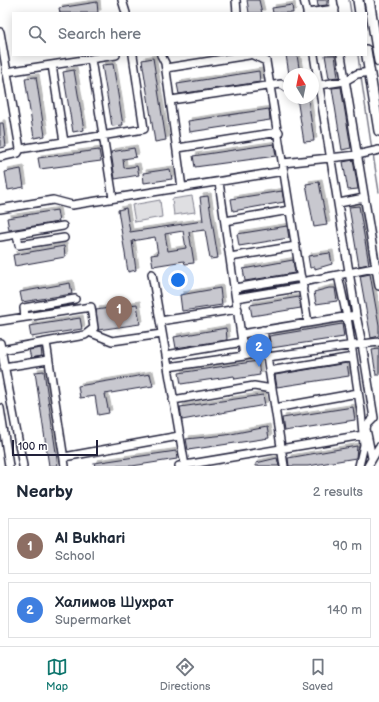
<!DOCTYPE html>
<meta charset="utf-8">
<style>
:root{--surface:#fff;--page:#f6f6f7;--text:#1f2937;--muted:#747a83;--line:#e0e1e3;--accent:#0f766e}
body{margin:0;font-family:"Balsamiq Sans",sans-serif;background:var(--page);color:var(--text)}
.compass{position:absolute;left:283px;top:68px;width:36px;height:36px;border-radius:50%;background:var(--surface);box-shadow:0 2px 10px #0003;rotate:350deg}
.scale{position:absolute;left:12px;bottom:10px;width:86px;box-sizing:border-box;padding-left:4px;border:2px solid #22223b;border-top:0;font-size:11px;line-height:14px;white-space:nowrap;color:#22223b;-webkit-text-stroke:3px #fff;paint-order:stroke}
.you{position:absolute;left:178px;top:280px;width:14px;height:14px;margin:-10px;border:3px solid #fff;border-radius:50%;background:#1a73e8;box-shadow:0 0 0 6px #1a73e833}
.badge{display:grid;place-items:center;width:26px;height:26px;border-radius:50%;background:var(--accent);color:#fff;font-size:13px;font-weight:700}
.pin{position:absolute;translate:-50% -33px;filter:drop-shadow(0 1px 2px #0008)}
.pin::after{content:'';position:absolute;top:21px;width:14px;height:12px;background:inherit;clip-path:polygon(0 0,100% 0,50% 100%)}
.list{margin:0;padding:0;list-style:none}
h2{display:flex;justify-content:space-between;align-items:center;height:52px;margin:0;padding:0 16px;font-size:17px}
h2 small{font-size:13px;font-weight:400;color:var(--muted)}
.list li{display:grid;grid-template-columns:26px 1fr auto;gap:12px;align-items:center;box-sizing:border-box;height:56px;margin:0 8px 8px;padding:0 8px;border:1px solid var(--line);border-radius:0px}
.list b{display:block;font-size:15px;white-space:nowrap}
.list p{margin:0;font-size:13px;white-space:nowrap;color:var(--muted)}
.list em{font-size:13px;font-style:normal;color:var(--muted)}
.icon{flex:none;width:22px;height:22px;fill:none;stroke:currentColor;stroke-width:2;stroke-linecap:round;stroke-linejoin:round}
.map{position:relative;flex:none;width:379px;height:466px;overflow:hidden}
.search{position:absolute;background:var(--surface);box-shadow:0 2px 10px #0003;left:12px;right:12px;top:12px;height:44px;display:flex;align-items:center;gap:10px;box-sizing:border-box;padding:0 14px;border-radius:0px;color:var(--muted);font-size:15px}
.sheet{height:180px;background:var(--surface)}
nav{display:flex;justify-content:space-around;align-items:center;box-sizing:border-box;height:56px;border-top:1px solid var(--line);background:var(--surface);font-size:11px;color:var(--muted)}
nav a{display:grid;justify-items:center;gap:2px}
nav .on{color:var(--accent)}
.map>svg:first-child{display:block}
.green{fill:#dfdfe2;stroke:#80808e}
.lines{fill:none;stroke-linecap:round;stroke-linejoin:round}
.stream{stroke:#7a7a88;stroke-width:1.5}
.building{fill:#c8c8cf;stroke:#22223b;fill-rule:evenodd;filter:url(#shadow)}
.minor-casing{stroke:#22223b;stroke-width:10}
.major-casing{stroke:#22223b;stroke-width:12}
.minor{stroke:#fff;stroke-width:7}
.major{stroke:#fff;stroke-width:9}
</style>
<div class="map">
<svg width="379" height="466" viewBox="0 0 379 466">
<defs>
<filter id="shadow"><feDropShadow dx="3" dy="-3" stdDeviation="0" flood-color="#0004"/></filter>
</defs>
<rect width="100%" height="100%" fill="#fff"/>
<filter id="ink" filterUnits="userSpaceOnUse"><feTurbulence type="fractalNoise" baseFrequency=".025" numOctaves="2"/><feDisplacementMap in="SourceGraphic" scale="8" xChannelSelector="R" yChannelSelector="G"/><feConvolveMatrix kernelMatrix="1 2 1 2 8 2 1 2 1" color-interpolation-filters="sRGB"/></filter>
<g filter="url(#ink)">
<path class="green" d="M192 196 195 212 174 215 172 199Z
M160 200 162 217 135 222 132 205Z"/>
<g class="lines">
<path class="stream" d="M349 0 351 13
M358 55 360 71
M361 77 372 150
M373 154 379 192"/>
</g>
<path class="building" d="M247 0H259L262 13H249Z
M317 0H327V5L318 6Z
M97 2 98 13H60L59 8Z
M292 5 293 13H273L272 8Z
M286 55H297L300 74H289Z
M325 55H335L338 77 329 78Z
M153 58 166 140 155 142 142 60Z
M113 64 123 125 112 126 102 65Z
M74 70 84 130 73 132 63 72Z
M259 71 260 82 179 94 177 84Z
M36 77 45 136 34 138 25 78Z
M341 87 351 148 342 150 332 88Z
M297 98H308L314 141 304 142Z
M269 109 270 120 190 132 188 121Z
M0 123H3L6 147 0 148Z
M274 144 276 156 195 167 193 156Z
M134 148 136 157 123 159 124 168 137 166 139 175 115 179 111 152Z
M99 150 101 161 40 169 38 158Z
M353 160 358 189 348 190 343 162Z
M21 169 24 187 8 190 5 172Z
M170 169 172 179 144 183 143 173Z
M319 182 327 225 314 227 306 184Z
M282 191 284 202 233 211 231 199Z
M208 196 218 258 210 259 205 230 189 232 194 263 185 264 184 261 153 266 151 255 158 254 155 237 132 241 136 270 128 272 118 210 126 208 130 232 203 221 200 197ZM183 231 186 248 168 251 165 234Z
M359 206 369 264 359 266 349 207Z
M57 210 59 222 9 230 7 218Z
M287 226 289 238 239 246 237 234Z
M64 246 65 257 15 266 13 255Z
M330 253 332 264 315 269V267L310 268 308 256Z
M293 260 295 273 245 281 243 269Z
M370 274 379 325V336L371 338 360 276Z
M70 283 72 294 22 302 20 292Z
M220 288 222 305 182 311 180 295Z
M329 288H335L337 301 316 304 314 292Z
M299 297 301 308 252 316 250 305Z
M137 304 140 324 98 330 96 310Z
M80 318 82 329 31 337 29 326Z
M342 324 344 337 271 348 269 336Z
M226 328 227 340 176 348 174 337Z
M41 348 42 356 31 358 29 350Z
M379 349V375H376L372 350Z
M258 361 260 375 235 379 234 376 181 384 179 373Z
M347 363 349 376 277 387 275 375Z
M44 371 58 466H49L35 372Z
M150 374 153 386 105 394 109 413 98 415 95 396 80 398 78 386Z
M263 395 265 405 182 420 180 407Z
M353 407 355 420 284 431 282 418Z
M267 427 269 438 188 450 186 439 226 435Z
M357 446 356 458 308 466H289L288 458Z
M176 451 177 459 132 466H95L94 463Z
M277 458 279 466H256V463Z"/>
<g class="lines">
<g class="minor-casing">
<path id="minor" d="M122 0 126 13
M236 0 237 13
M304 0 307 12
M333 0 335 13
M307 13 335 9
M0 32 20 149
M161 55 165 63 182 188
M253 55 266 61 308 323
M314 55 356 315
M341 55 379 286
M91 59 113 198
M52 65 64 142
M166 68 249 55
M6 72 116 55
M313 86 345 81 357 74 369 72
M171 100 281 84 289 89
M178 148 279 132
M0 157 18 153 20 149 144 129 133 55
M283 163 357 155 379 150
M219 182 244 356 266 351
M339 203 364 198
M0 209 53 200 72 205 284 171
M225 221 290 210
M17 234 19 245 64 238
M0 237 63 226
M230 257 296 246
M152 274 185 466
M338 275 347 317 361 411 364 445 359 466
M302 282 379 267
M235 288 301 277
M236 298 303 287
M25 317 24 308 75 299
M0 321 91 307 94 328 85 335 1 350
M160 321 238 309
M263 330 284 466
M89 332 112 341 162 334
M241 334 356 315 362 344 379 342
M46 342 65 466
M0 343 23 466
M166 355 243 342
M267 357 362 344 374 418 367 425 366 429 372 458
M4 367 48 360
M168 367 244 356
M269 371 353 357
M173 400 254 386 272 389
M0 408 9 466
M275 408 358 393
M64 457 179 436
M179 466 363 435
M368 466 379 447"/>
</g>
<g class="major-casing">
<path id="major" d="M358 0 360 13
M369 0 379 61
M366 50 379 131"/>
</g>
<use href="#minor" class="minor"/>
<use href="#major" class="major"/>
</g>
</g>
</svg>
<svg class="compass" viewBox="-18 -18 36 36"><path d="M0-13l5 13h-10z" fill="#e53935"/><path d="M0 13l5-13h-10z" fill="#747a83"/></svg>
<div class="scale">100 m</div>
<div class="you"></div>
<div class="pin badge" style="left:119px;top:329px;background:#8d6e63">1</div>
<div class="pin badge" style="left:259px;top:367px;background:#3f7fe0">2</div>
<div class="search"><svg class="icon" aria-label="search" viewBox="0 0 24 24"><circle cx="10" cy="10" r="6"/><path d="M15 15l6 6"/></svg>Search here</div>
</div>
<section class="sheet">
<h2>Nearby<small>2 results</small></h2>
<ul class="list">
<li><span class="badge" style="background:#8d6e63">1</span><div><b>Al Bukhari</b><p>School</p></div><em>90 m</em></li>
<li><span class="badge" style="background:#3f7fe0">2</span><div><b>Халимов Шухрат</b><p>Supermarket</p></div><em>140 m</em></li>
</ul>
</section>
<nav>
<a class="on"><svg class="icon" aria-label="map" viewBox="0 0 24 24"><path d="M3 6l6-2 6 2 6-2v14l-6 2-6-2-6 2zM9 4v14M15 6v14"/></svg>Map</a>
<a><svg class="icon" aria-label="directions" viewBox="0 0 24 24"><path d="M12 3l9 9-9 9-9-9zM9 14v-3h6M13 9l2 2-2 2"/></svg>Directions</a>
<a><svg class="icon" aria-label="saved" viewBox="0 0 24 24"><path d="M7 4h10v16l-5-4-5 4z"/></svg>Saved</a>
</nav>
